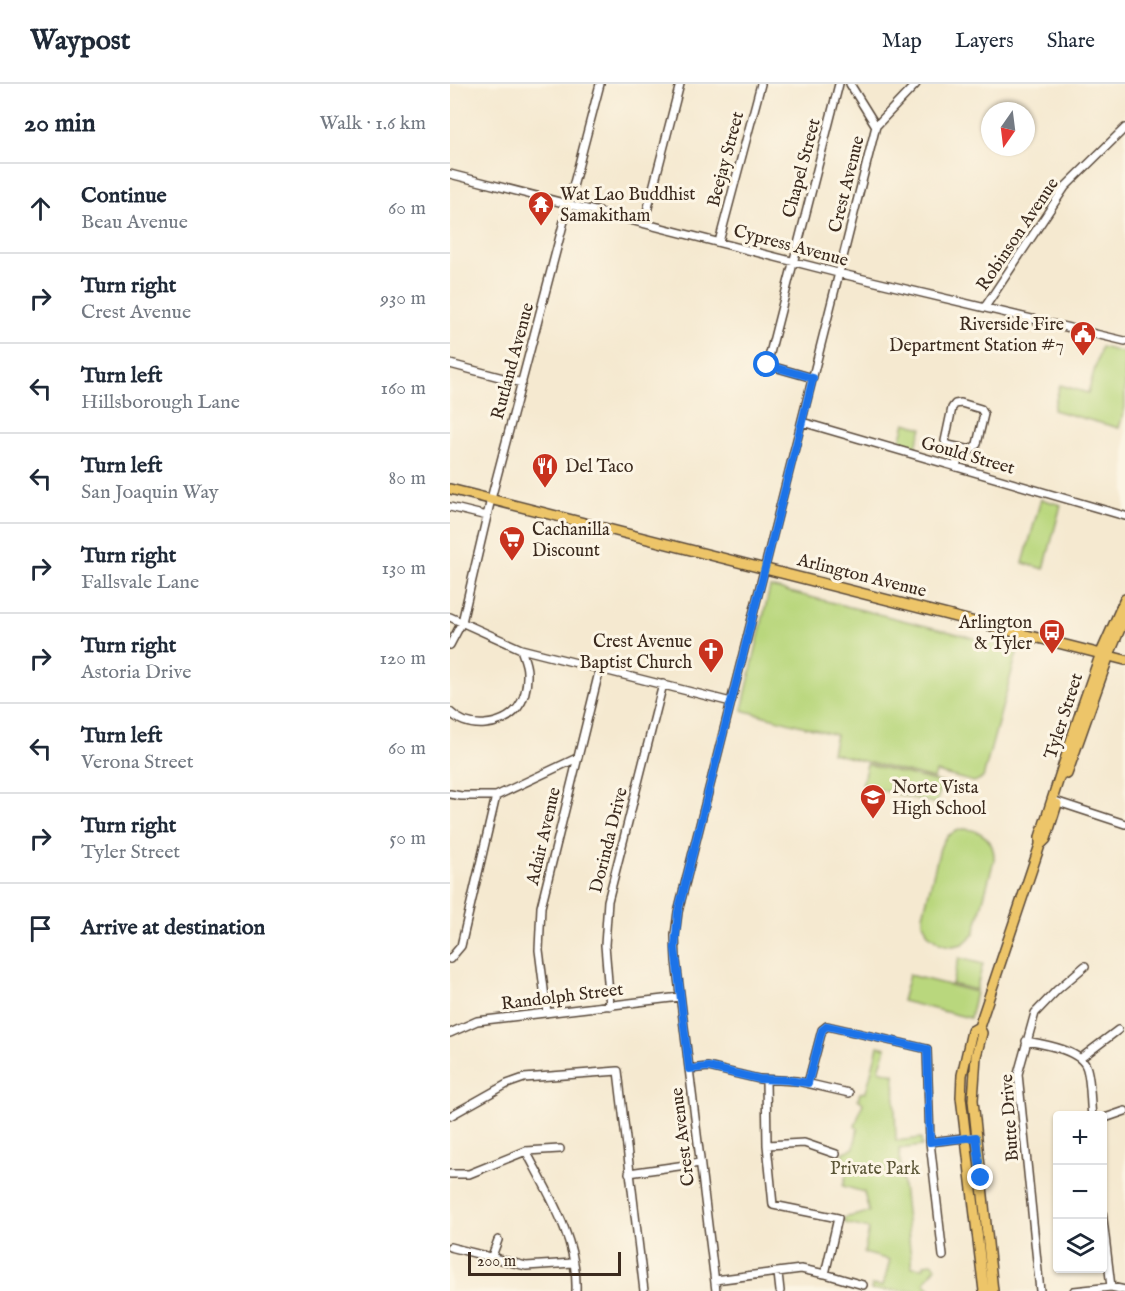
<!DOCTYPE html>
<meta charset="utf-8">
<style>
:root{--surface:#fff;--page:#f6f6f7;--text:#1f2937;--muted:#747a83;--line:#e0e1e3}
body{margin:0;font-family:"IM FELL English",serif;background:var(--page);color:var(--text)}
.controls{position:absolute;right:18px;bottom:18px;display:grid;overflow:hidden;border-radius:6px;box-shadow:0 2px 4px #0004}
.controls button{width:54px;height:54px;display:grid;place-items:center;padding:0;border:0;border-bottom:2px solid var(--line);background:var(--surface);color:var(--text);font:30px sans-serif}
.compass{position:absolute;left:531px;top:18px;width:54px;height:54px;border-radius:50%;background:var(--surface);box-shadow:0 2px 4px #0004;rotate:194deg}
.scale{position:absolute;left:18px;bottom:15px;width:153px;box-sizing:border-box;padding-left:6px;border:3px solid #3b2a1e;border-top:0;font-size:16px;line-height:21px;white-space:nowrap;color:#3b2a1e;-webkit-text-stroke:4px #fcf5e5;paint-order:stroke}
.stop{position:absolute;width:18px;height:18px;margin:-14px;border:4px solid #1a73e8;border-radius:50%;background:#fff}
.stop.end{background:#1a73e8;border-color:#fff;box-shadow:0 2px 6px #0008}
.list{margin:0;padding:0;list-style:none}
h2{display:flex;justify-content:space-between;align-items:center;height:78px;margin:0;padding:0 24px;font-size:26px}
h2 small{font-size:20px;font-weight:400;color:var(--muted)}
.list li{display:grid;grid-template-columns:39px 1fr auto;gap:18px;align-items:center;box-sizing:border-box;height:90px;padding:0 24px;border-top:2px solid var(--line)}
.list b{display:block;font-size:22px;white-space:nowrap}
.list p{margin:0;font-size:20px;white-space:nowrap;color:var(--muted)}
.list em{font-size:20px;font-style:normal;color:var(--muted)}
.icon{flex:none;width:33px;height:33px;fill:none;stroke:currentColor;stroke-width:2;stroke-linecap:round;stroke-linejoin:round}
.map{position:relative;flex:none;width:675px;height:1207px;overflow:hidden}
header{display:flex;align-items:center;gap:36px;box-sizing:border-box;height:84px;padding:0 30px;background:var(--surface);border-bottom:2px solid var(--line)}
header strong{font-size:28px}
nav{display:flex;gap:33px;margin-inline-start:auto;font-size:21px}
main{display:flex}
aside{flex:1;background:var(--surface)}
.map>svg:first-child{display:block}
.green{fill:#b9d77d;stroke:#7a804e;stroke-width:1.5}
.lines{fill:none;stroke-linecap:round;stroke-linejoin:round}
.minor-casing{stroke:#574739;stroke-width:10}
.major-casing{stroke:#574739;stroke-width:12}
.minor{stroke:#fff;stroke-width:7}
.major{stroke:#edc569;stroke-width:9}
.route{stroke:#1a73e8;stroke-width:8}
.labels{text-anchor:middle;stroke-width:6;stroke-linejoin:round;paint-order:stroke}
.street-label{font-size:18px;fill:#3b2a1e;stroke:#fcf5e5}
.poi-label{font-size:18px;fill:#3b2a1e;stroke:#fcf5e5;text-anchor:start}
.park-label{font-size:18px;fill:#5a5536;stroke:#fcf5e5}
</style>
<header>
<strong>Waypost</strong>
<nav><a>Map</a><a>Layers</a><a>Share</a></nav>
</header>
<main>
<aside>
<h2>20 min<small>Walk · 1.6 km</small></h2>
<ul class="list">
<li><svg class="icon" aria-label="ahead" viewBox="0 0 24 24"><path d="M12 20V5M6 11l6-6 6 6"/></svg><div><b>Continue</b><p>Beau Avenue</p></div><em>60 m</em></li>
<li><svg class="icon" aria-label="right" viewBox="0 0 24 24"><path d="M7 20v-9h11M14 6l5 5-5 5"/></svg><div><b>Turn right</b><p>Crest Avenue</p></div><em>930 m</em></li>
<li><svg class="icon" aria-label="left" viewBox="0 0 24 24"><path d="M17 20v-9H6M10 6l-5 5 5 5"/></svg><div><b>Turn left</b><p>Hillsborough Lane</p></div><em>160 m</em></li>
<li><svg class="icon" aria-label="left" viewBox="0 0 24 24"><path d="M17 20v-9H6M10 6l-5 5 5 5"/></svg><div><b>Turn left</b><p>San Joaquin Way</p></div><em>80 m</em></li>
<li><svg class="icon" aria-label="right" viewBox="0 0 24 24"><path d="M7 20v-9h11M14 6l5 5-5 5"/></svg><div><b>Turn right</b><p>Fallsvale Lane</p></div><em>130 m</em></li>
<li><svg class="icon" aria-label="right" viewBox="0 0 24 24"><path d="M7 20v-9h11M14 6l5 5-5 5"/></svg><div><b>Turn right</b><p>Astoria Drive</p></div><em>120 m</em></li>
<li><svg class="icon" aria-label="left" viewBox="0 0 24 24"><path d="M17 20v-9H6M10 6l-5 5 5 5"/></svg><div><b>Turn left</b><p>Verona Street</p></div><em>60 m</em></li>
<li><svg class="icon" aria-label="right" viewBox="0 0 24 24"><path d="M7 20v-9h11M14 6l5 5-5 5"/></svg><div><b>Turn right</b><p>Tyler Street</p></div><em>50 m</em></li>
<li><svg class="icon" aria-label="arrive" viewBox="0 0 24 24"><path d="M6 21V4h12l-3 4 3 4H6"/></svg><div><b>Arrive at destination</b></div></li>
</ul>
</aside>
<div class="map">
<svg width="675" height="1207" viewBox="0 0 675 1207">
<rect width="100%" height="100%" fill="#fcf5e5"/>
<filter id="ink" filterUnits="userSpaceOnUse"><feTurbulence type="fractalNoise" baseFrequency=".0167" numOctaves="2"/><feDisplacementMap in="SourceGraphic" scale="12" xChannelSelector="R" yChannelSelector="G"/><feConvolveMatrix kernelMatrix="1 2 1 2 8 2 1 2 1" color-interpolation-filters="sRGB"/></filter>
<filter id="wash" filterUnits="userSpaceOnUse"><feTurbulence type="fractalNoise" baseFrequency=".008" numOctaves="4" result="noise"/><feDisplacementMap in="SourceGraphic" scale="24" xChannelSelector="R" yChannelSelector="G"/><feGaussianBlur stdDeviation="1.35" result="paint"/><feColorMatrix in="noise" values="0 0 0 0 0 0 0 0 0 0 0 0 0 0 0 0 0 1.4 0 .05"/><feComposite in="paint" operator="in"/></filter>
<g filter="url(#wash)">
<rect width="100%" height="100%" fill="#f5e9d0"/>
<path class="green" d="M651 263 675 269V324L669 344 603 326 610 301 638 309Z
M455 339 472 344 465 365 449 361Z
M591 415 611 421 594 485 573 479Z
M320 503 568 565 533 694 524 698 486 688 484 695 382 669 386 651 292 626Z
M417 680 492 699 486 720 412 701Z
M513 745C532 745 545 757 544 776L524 850 513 860 503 862 496 861 490 859 478 850 473 838V831L490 764C495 752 501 748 513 745Z
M509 874 533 880 526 906 502 900Z
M459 891 526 908 520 934 452 917Z
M428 962 436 964 429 986 444 990 446 1057 471 1054 472 1062 449 1065 462 1183 474 1184V1180L482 1179 486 1183 474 1199 482 1207 421 1206 422 1201 433 1202 440 1176 414 1169 419 1145 395 1139 394 1134 419 1128 414 1108 393 1102 400 1077 393 1072 394 1068 404 1064 408 1044 405 1042 413 1019 408 1015 410 1009 416 1008Z"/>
</g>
<g filter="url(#ink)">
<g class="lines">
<g class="minor-casing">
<path id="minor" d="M400 0 426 42
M0 90 388 189 675 257
M194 139 230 0
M269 158 311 0
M535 223 615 103 675 44
M0 280 72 299
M363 294 317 281 389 0
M511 319 531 325 534 330 527 360 521 366 498 361 495 357 502 324 505 320Z
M352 338 675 432
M506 383 511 364
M0 423 37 432
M0 533 71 565 281 618
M0 561 12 538 41 415 150 0
M0 628C9 637 22 641 35 640 65 637 78 617 77 588 77 580 73 572 71 565
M0 710 11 712H46L127 674
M605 717 675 740
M0 875 11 862 46 712
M160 922 155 861 158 817 213 600
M97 929 89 866 91 823 150 584
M0 949 27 937 230 913
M576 957C593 960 632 966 637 985 641 999 640 1017 642 1032
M631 974 668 946
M239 985 258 983 309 995 347 997 399 1009
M316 996 317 1061 323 1121 388 1134 375 1190
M358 999 372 946 377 942 477 965 480 1058 493 1172
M0 1032 57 1000 74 994 168 987 194 1207
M652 1035 675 1027
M480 1058 521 1053
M317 1061 354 1059 386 1070
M76 1067C99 1111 128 1156 126 1207
M179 1089 250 1079
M0 1090H19L76 1067 110 1065
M652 1127 661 1203
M0 1163 76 1182 123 1179
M42 1172 48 1156
M328 1189 330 1207
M265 1196 351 1185 375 1190 413 1201
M266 1207 226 877 225 851 228 828 426 42 466 0
M590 1207 568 990 585 929 607 906 635 882
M624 1207 661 1203 675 1206"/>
</g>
<g class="major-casing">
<path id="major" d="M0 405 675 576
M617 690 659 571 675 533
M590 761 596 755 607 720
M529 943 532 949 526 972 523 1016 543 1207
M534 1207 511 1013 512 991 522 947 529 943 590 761V753L632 623 651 569 675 515"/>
</g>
<use href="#minor" class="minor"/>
<use href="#major" class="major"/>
</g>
</g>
<g class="lines" filter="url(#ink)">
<path class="route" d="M317 281 363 294 228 828 225 864 239 985 258 983 309 995 337 996 358 999 372 946 377 942 477 965 480 1058 526 1053 531 1094"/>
</g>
<defs>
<g id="temple-pin" transform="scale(1.35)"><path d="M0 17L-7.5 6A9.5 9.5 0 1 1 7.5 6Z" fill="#c8321e" stroke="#fcf5e5"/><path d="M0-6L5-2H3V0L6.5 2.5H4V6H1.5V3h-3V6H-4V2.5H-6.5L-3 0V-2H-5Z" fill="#fff"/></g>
<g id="civic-pin" transform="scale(1.35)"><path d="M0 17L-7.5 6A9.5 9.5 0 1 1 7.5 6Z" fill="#c8321e" stroke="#fcf5e5"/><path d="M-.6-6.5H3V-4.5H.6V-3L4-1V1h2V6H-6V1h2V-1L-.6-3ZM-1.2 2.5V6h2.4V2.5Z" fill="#fff"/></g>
<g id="restaurant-pin" transform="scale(1.35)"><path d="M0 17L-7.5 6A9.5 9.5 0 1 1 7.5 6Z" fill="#c8321e" stroke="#fcf5e5"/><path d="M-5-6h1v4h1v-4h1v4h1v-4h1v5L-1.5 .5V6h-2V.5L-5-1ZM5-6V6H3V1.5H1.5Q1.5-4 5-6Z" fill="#fff"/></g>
<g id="supermarket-pin" transform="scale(1.35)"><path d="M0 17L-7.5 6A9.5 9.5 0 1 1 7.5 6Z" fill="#c8321e" stroke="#fcf5e5"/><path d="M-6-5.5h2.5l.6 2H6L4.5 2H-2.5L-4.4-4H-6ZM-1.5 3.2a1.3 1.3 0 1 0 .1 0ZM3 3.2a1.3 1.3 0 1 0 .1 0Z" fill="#fff"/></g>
<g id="bus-pin" transform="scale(1.35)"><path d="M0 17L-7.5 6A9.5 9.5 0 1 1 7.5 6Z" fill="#c8321e" stroke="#fcf5e5"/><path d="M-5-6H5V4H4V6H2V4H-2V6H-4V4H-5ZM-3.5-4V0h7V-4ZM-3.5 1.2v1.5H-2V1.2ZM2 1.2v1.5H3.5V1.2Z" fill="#fff"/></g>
<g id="church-pin" transform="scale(1.35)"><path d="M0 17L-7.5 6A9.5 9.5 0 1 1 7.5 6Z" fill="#c8321e" stroke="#fcf5e5"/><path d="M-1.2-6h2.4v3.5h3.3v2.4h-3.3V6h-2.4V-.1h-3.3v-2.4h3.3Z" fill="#fff"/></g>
<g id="school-pin" transform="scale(1.35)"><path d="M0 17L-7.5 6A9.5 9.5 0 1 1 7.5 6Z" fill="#c8321e" stroke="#fcf5e5"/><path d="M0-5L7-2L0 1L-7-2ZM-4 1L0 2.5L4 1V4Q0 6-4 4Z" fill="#fff"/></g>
</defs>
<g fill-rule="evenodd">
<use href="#temple-pin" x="91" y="120"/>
<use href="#civic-pin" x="633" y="250"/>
<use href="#restaurant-pin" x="95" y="382"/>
<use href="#supermarket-pin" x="62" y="455"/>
<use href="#bus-pin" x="602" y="548"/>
<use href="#church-pin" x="261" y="567"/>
<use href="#school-pin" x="423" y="713"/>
</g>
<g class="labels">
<g class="street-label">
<text transform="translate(275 75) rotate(-75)" y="6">Beejay Street</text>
<text transform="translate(351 84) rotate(-75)" y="6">Chapel Street</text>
<text transform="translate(396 100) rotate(-76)" y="6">Crest Avenue</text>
<text transform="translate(567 150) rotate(-56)" y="6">Robinson Avenue</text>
<text transform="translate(341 161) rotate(15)" y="6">Cypress Avenue</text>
<text transform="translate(62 277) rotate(-75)" y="6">Rutland Avenue</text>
<text transform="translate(518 371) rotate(16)" y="6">Gould Street</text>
<text transform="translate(412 491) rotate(14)" y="6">Arlington Avenue</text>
<text transform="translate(613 632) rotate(-72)" y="6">Tyler Street</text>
<text transform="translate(93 752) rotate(-77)" y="6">Adair Avenue</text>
<text transform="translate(158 756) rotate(-76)" y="6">Dorinda Drive</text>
<text transform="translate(112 912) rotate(-7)" y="6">Randolph Street</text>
<text transform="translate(559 1034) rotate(-94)" y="6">Butte Drive</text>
<text transform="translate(232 1053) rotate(-97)" y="6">Crest Avenue</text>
</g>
<g class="poi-label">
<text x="110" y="116">Wat Lao Buddhist<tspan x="110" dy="21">Samakitham</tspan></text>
<text x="614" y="246" text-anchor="end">Riverside Fire<tspan x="614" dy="21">Department Station #7</tspan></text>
<text x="115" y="388">Del Taco</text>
<text x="82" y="451">Cachanilla<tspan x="82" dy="21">Discount</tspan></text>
<text x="582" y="544" text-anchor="end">Arlington<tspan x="582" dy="21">&amp; Tyler</tspan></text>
<text x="242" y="563" text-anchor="end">Crest Avenue<tspan x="242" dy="21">Baptist Church</tspan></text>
<text x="442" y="709">Norte Vista<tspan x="442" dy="21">High School</tspan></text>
</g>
<g class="park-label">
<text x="425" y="1090">Private Park</text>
</g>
</g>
</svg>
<div class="controls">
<button>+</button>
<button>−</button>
<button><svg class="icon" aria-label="layers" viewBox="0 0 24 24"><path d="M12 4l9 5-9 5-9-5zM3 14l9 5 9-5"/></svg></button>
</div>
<svg class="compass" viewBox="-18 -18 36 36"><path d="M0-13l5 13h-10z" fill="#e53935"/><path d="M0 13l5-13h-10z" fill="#747a83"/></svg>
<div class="scale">200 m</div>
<div class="stop" style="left:317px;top:281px"></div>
<div class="stop end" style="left:531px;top:1094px"></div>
</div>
</main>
